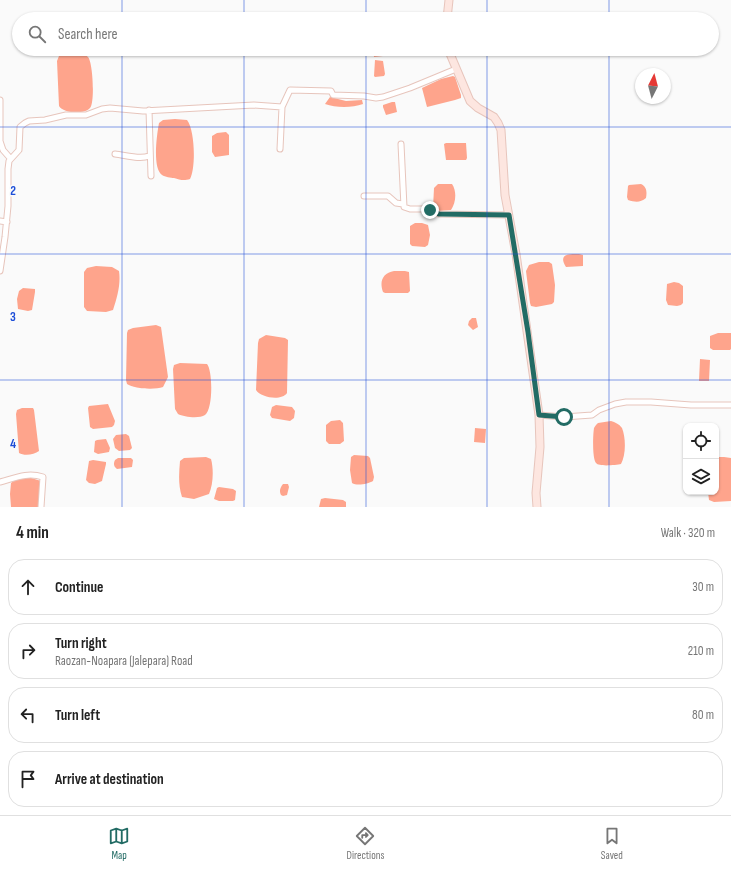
<!DOCTYPE html>
<meta charset="utf-8">
<style>
:root{--surface:#fff;--page:#f2f2f2;--text:#222;--muted:#767676;--line:#e0e0e0;--accent:#226b64}
body{margin:0;font-family:"Sofia Sans Condensed",sans-serif;background:var(--page);color:var(--text)}
.controls{position:absolute;right:12px;bottom:12px;display:grid;overflow:hidden;border-radius:8px;box-shadow:0 1px 3px #0004}
.controls button{width:36px;height:36px;display:grid;place-items:center;padding:0;border:0;border-bottom:1px solid var(--line);background:var(--surface);color:var(--text);font:20px sans-serif}
.compass{position:absolute;left:635px;top:68px;width:36px;height:36px;border-radius:50%;background:var(--surface);box-shadow:0 1px 3px #0004;rotate:6deg}
.stop{position:absolute;width:12px;height:12px;margin:-9px;border:3px solid #226b64;border-radius:50%;background:#fff}
.stop.end{background:#226b64;border-color:#fff;box-shadow:0 1px 4px #0008}
.list{margin:0;padding:0;list-style:none}
h2{display:flex;justify-content:space-between;align-items:center;height:52px;margin:0;padding:0 16px;font-size:17px}
h2 small{font-size:13px;font-weight:400;color:var(--muted)}
.list li{display:grid;grid-template-columns:26px 1fr auto;gap:12px;align-items:center;box-sizing:border-box;height:56px;margin:0 8px 8px;padding:0 8px;border:1px solid var(--line);border-radius:16px}
.list b{display:block;font-size:15px;white-space:nowrap}
.list p{margin:0;font-size:13px;white-space:nowrap;color:var(--muted)}
.list em{font-size:13px;font-style:normal;color:var(--muted)}
.icon{flex:none;width:22px;height:22px;fill:none;stroke:currentColor;stroke-width:2;stroke-linecap:round;stroke-linejoin:round}
.map{position:relative;flex:none;width:731px;height:507px;overflow:hidden}
.search{position:absolute;background:var(--surface);box-shadow:0 1px 3px #0004;left:12px;right:12px;top:12px;height:44px;display:flex;align-items:center;gap:10px;box-sizing:border-box;padding:0 14px;border-radius:22px;color:var(--muted);font-size:15px}
.sheet{height:308px;background:var(--surface)}
nav{display:flex;justify-content:space-around;align-items:center;box-sizing:border-box;height:56px;border-top:1px solid var(--line);background:var(--surface);font-size:11px;color:var(--muted)}
nav a{display:grid;justify-items:center;gap:2px}
nav .on{color:var(--accent)}
.map>svg:first-child{display:block}
.water{fill:#fea48c}
.lines{fill:none;stroke-linecap:round;stroke-linejoin:round}
.street-casing{stroke:#e7c5bc;stroke-width:7}
.secondary-casing{stroke:#e7c5bc;stroke-width:9}
.street{stroke:#fff;stroke-width:5}
.secondary{stroke:#fde6e0;stroke-width:7}
.route{stroke:#226b64;stroke-width:5}
.grid{fill:none;stroke:#1d4ed8;stroke-width:1;stroke-opacity:0.55}
.grid-label{font-size:13px;text-anchor:middle;font-weight:bold;fill:#1d4ed8;stroke:#fafafa;stroke-width:3;stroke-linejoin:round;paint-order:stroke}
</style>
<div class="map">
<svg width="731" height="507" viewBox="0 0 731 507">
<rect width="100%" height="100%" fill="#fafafa"/>
<path class="water" d="M373 49H384L383 56 374 57Z
M64 53C70 52 83 52 88 57 93 62 95 103 90 108 84 115 63 113 59 106L57 61 59 56Z
M375 60 383 61 385 74 384 76 375 77 374 76Z
M453 76 455 77 461 95V98L455 100 427 107 422 88 441 79Z
M330 97 346 101 362 100 363 104C352 108 336 108 325 104Z
M392 102H395L397 112 386 115 383 107V105Z
M175 119 187 120C195 130 196 168 190 179 184 181 180 180 174 178 171 178 165 177 162 175 152 168 157 134 159 123L163 120Z
M226 132 229 135V155L215 157 212 152V136L217 133Z
M446 143H466L467 158 466 160H446L444 144Z
M438 184H452C457 191 456 203 451 210L438 211 433 208 434 188Z
M641 184C647 187 647 192 646 198 640 203 635 202 628 200L627 197 628 186 629 185Z
M415 223H422L428 225 430 235 428 245 425 247 412 246 410 244V226Z
M579 254 583 255V266L566 267C558 254 568 254 579 254Z
M539 262H549L552 264 555 285 554 302 552 304 536 307 531 306 530 303 526 271 529 265Z
M96 266 112 267 119 271C121 284 117 298 113 310L106 312 87 311 84 307V272L87 268Z
M394 271H405L409 272 410 291 408 293H385L383 292C379 281 383 273 394 271Z
M674 282 679 283 683 286V303L681 305 677 306 668 305 666 300 667 284Z
M23 288 35 289V292L32 310 28 311 18 309 17 299 19 291Z
M472 318H476L478 327 473 330 468 325 469 321Z
M156 325 161 327 168 377 163 387C155 390 134 389 127 384L126 380 127 333 128 330 133 328Z
M718 333H731V349L730 350H713L710 348V336Z
M266 335 285 338 288 340 287 393C282 401 261 398 256 390L258 343 259 339Z
M700 359 710 360 709 381H699Z
M180 363 207 364C213 371 213 410 205 415 199 419 184 417 178 414L175 409 173 369 174 365Z
M108 404 115 421 114 425 112 427 93 429 90 427 88 408 89 406Z
M276 405 292 407 295 411 294 418 290 421 272 418 270 415 272 407Z
M22 408H33L34 410 39 451C34 455 24 456 19 453L16 414 17 410Z
M340 420 343 423 344 441 340 444H329L326 441V425L331 421Z
M611 421C615 422 619 424 622 428 626 438 626 455 621 464 616 465 599 467 596 463 592 458 593 434 594 428 595 426 596 425 598 423Z
M475 428 486 429 485 443 474 442Z
M126 434 129 436 132 448 130 450 119 451 115 448 113 439 116 435Z
M106 439 110 448 109 452 98 454 94 452 95 441 97 440Z
M354 455 368 456 370 458 374 477 373 481C368 484 357 486 352 483L350 470 351 457Z
M206 457 211 459C214 470 213 485 209 494L194 499 182 497C178 485 179 473 180 461L184 458Z
M716 457H724L731 458V501L714 502 709 500 708 492H716Z
M118 458H131L133 460 132 467 117 469C114 467 113 464 115 460Z
M93 460 106 462V464L102 481 95 484 89 483 86 480 89 461Z
M28 477 41 481 38 507H11L10 494 11 483 15 480Z
M283 484H288L289 487 287 495 283 496 281 495C279 491 280 488 283 484Z
M219 487 233 489 236 491 235 500 233 501H219L214 499 217 488Z
M325 498 343 500 346 502V507H319L321 499Z"/>
<g class="lines">
<g class="street-casing">
<path id="street" d="M0 100V140
M149 110 151 176
M0 141 3 150 10 158
M401 144 404 207 410 209H426L439 214 509 215
M280 149 282 107
M115 154C125 155 140 160 149 156
M364 196H388L396 203 403 204
M0 221 7 222
M0 271 5 237 8 206V169L9 161 19 150 20 127 25 123 29 121 45 120 66 115H86L102 109 110 108 143 111 254 105 282 107 290 90 331 91 333 95 364 96 376 98 383 97 410 88 456 69
M539 415 564 417 592 415 599 410 615 404 626 402H651L691 405H731
M0 482C15 478 27 472 43 477L41 507"/>
</g>
<g class="secondary-casing">
<path id="secondary" d="M447 19 449 0
M448 49 470 101 478 108 494 117 498 123 501 130 505 195 516 254 539 415 540 447 536 493 537 507"/>
</g>
<use href="#street" class="street"/>
<use href="#secondary" class="secondary"/>
</g>
<g class="lines">
<path class="route" d="M430 210 439 214 509 215 528 332 539 415 564 417"/>
</g>
<path class="grid" d="M122 0V19M244 0V19M366 0V19M487 0V19M609 0V19M122 49V507M244 49V507M366 49V507M487 49V507M609 49V507M0 127H731M0 254H731M0 380H731"/>
<g class="grid-label">
<text x="13" y="195">2</text>
<text x="13" y="321">3</text>
<text x="13" y="448">4</text>
</g>
</svg>
<div class="controls">
<button><svg class="icon" aria-label="locate" viewBox="0 0 24 24"><circle cx="12" cy="12" r="6"/><path d="M12 2v4M12 18v4M2 12h4M18 12h4"/></svg></button>
<button><svg class="icon" aria-label="layers" viewBox="0 0 24 24"><path d="M12 4l9 5-9 5-9-5zM3 14l9 5 9-5"/></svg></button>
</div>
<svg class="compass" viewBox="-18 -18 36 36"><path d="M0-13l5 13h-10z" fill="#e53935"/><path d="M0 13l5-13h-10z" fill="#767676"/></svg>
<div class="stop" style="left:564px;top:417px"></div>
<div class="stop end" style="left:430px;top:210px"></div>
<div class="search"><svg class="icon" aria-label="search" viewBox="0 0 24 24"><circle cx="10" cy="10" r="6"/><path d="M15 15l6 6"/></svg>Search here</div>
</div>
<section class="sheet">
<h2>4 min<small>Walk · 320 m</small></h2>
<ul class="list">
<li><svg class="icon" aria-label="ahead" viewBox="0 0 24 24"><path d="M12 20V5M6 11l6-6 6 6"/></svg><div><b>Continue</b></div><em>30 m</em></li>
<li><svg class="icon" aria-label="right" viewBox="0 0 24 24"><path d="M7 20v-9h11M14 6l5 5-5 5"/></svg><div><b>Turn right</b><p>Raozan-Noapara (Jalepara) Road</p></div><em>210 m</em></li>
<li><svg class="icon" aria-label="left" viewBox="0 0 24 24"><path d="M17 20v-9H6M10 6l-5 5 5 5"/></svg><div><b>Turn left</b></div><em>80 m</em></li>
<li><svg class="icon" aria-label="arrive" viewBox="0 0 24 24"><path d="M6 21V4h12l-3 4 3 4H6"/></svg><div><b>Arrive at destination</b></div></li>
</ul>
</section>
<nav>
<a class="on"><svg class="icon" aria-label="map" viewBox="0 0 24 24"><path d="M3 6l6-2 6 2 6-2v14l-6 2-6-2-6 2zM9 4v14M15 6v14"/></svg>Map</a>
<a><svg class="icon" aria-label="directions" viewBox="0 0 24 24"><path d="M12 3l9 9-9 9-9-9zM9 14v-3h6M13 9l2 2-2 2"/></svg>Directions</a>
<a><svg class="icon" aria-label="saved" viewBox="0 0 24 24"><path d="M7 4h10v16l-5-4-5 4z"/></svg>Saved</a>
</nav>
